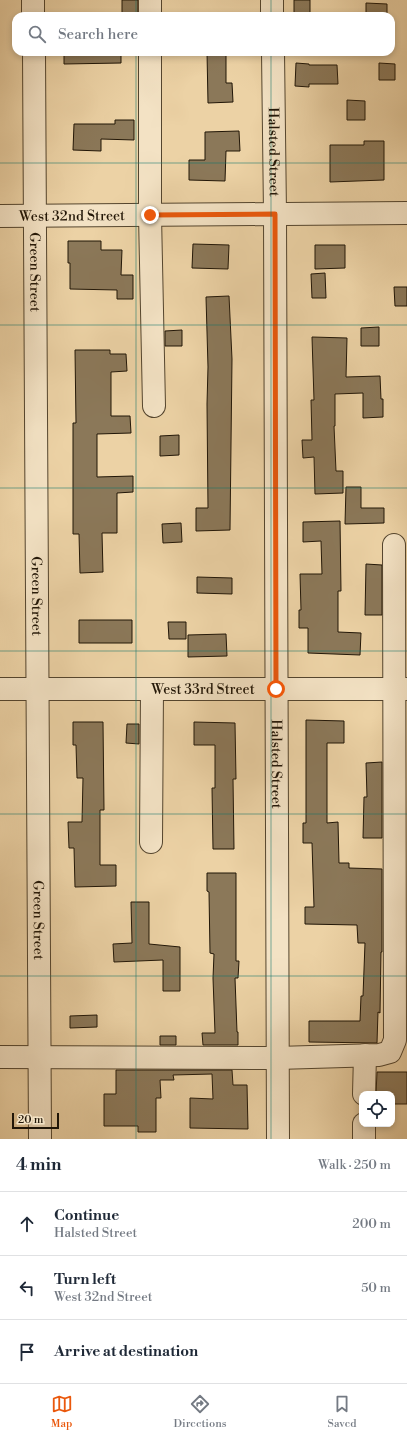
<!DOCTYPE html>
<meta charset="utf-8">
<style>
:root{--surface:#fff;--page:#f2f2f3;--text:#1f2937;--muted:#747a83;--line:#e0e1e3;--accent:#ea580c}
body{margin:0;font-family:"Libre Bodoni",serif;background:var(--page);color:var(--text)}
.controls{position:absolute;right:12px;bottom:12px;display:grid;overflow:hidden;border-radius:8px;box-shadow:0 2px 6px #0003}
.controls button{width:36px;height:36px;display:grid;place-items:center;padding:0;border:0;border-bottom:1px solid var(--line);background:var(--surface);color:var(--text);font:20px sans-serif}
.scale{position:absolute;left:12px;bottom:10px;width:47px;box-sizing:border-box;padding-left:4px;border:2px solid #211607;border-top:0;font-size:11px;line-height:14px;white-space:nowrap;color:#211607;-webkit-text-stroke:3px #f3e2c4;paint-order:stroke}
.stop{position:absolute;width:12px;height:12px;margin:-9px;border:3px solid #ea580c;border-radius:50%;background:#fff}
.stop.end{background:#ea580c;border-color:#fff;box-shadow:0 1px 4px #0008}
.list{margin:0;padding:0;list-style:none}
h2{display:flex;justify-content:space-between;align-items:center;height:52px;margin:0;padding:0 16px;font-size:17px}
h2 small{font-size:13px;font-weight:400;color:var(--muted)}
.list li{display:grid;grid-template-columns:26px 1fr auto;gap:12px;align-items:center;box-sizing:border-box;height:64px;padding:0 16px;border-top:1px solid var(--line)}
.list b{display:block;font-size:15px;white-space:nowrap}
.list p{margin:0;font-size:13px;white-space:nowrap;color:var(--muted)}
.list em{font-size:13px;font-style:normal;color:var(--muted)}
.icon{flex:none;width:22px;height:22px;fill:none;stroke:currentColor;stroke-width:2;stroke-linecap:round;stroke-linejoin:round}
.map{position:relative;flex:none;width:407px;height:1139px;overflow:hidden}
.search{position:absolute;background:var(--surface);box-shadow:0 2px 6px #0003;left:12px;right:12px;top:12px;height:44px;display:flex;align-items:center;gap:10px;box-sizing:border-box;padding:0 14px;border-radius:12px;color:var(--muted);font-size:15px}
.sheet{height:244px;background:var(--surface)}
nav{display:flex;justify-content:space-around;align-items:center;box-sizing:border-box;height:56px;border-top:1px solid var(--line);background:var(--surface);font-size:11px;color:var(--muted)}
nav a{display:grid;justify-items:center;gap:2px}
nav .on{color:var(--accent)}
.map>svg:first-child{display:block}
.building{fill:#8b7859;stroke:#211607}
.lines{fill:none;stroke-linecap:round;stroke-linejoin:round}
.minor-casing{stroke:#54452e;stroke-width:24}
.minor{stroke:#f3e2c4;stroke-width:22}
.route{stroke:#ea580c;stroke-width:5}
.grid{fill:none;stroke:#0f766e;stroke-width:1;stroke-opacity:0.55}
.labels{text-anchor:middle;stroke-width:3;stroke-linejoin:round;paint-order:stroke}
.street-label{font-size:14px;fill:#211607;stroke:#f3e2c4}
</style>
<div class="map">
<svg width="407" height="1139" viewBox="0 0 407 1139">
<rect width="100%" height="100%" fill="#ecd2a5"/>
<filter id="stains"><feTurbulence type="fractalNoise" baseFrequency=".005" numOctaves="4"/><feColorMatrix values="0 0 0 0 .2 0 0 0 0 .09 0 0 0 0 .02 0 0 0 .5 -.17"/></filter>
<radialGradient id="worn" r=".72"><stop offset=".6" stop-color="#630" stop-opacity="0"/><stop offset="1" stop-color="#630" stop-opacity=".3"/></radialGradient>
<path class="building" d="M122 0H138V16H122Z
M294 0H310V16H294Z
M366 3 387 4V16H366Z
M64 52H121V63L64 64Z
M207 52H226V83H232L233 102 208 103Z
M296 63 309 64V65H337L338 84H309V87L295 86Z
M379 63 395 64V80H379Z
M347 100 365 101V120H347Z
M115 120H134V140L101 139V151L73 150 74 124H115Z
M239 131 240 151H226L225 181 189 180V160H205V132Z
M364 141H384V180L330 182V145H364Z
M68 241H101V250H122L121 275H133V299H117V290L70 289V263H68Z
M193 244 229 245 228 269 192 268Z
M315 245H345V268L315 269Z
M325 273 326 298H312L311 274Z
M394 287H407V306H395Z
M229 296 232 359 230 530 196 531V508H208L207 404 208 367 206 297Z
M379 327V346H361V328Z
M182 330V346H165V331Z
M312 337 347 338 346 377 380 376 381 399H383V417L363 418V393L335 394V426H334L336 471H343V493L315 494 314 457 303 458 302 440H312L311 400H314Z
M75 350H110V354H126L127 371 111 372V416H130L131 433 97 434V477L133 476V492L117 493V533H102L103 572 80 573 79 534H73V423H76Z
M179 435V455L160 456V436Z
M346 487H361V508H384V523L345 524Z
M340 521 341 591H338V632L361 633 360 655 308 653V628H299V610H301L300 574H322L321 541 303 542V522Z
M181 523 182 542 163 543 162 524Z
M366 564 382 565V615H365Z
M197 577 232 578V594L197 593Z
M79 620H132V643H79Z
M168 622H186V639H169Z
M226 634 227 656 188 657V635Z
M306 720 344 721V743H327V823L338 822 339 863H349V868L382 869V952H381L380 1013 378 1012 377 1043 309 1042V1021H360L361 996H363L365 943H358L357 925 305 924V907H314L312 843H303V823H306Z
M73 722H103L104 810H100V865H116V886L75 887 74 848H69L68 822H82L83 778H77L76 745H73Z
M194 722 235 723 236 779H233L234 849H213L212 788H215V745H194Z
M127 724H139V744L126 743Z
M382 762V838H363L364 797H367L366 763Z
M207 873H236V961H239L238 978H235L237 1032H238V1045H203L202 1033H215L213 978 214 954 210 953 209 892 207 891Z
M131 902H149V944L180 947V991H163V960L114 962 113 944 132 943Z
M97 1015V1027L70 1028V1016Z
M160 1036H176V1045H160Z
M116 1070H232L233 1085H247L248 1129 190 1128V1098L213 1099 212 1074 173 1075 174 1080H160L161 1098H156V1132H138V1126H104V1094H116Z
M377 1072H407V1104H392V1094H376Z"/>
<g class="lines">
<g class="minor-casing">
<g id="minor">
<path d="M33 0V16"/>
<path d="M150 0V16"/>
<path d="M272 0V16"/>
<path id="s1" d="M34 52 40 1139"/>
<path d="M150 52V215L154 406"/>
<path id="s2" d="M273 52 275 214 278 1139"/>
<path id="s3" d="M0 216 407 213"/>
<path id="s4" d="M0 689H407"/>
<path d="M151 842 152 689"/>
<path d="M0 1057 277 1058 379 1055 390 1052 395 1040 394 545"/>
<path d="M364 1094 365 1055"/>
<path d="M364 1139V1124"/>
</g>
</g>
<use href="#minor" class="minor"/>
</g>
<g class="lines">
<path class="route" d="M150 215 275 214 276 689"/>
</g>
<path class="grid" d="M136 0V16M271 0V16M136 52V1139M271 52V1139M0 163H407M0 325H407M0 488H407M0 651H407M0 814H407M0 976H407"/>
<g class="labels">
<g class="street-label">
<text dy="5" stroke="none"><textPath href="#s2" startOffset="100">Halsted Street</textPath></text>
<text dy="5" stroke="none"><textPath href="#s3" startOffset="72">West 32nd Street</textPath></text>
<text dy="5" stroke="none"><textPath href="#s1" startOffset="220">Green Street</textPath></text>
<text dy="5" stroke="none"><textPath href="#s1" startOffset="544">Green Street</textPath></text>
<text dy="5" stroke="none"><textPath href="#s4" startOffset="203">West 33rd Street</textPath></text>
<text dy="5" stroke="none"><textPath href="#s2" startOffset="712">Halsted Street</textPath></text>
<text dy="5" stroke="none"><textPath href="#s1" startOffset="868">Green Street</textPath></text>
</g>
</g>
<rect width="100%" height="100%" filter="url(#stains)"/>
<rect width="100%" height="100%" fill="url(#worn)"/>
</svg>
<div class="controls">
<button><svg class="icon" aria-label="locate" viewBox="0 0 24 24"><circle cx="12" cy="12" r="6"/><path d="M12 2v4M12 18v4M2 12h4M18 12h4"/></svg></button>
</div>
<div class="scale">20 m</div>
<div class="stop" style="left:276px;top:689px"></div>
<div class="stop end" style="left:150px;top:215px"></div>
<div class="search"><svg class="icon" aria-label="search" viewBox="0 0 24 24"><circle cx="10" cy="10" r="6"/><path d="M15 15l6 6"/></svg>Search here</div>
</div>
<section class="sheet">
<h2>4 min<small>Walk · 250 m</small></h2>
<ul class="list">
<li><svg class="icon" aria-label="ahead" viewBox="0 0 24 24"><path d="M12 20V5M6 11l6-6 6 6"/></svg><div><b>Continue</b><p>Halsted Street</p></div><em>200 m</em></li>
<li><svg class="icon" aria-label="left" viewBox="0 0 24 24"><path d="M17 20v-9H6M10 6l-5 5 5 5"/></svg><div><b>Turn left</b><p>West 32nd Street</p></div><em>50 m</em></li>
<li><svg class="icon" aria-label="arrive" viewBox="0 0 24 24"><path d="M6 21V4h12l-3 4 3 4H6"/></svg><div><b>Arrive at destination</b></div></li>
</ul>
</section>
<nav>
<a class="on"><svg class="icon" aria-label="map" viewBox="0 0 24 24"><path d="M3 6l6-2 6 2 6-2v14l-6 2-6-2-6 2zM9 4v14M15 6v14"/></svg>Map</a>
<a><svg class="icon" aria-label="directions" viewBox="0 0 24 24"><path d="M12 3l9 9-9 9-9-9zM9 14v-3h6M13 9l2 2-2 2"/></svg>Directions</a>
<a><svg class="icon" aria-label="saved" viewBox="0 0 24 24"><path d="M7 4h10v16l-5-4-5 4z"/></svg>Saved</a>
</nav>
